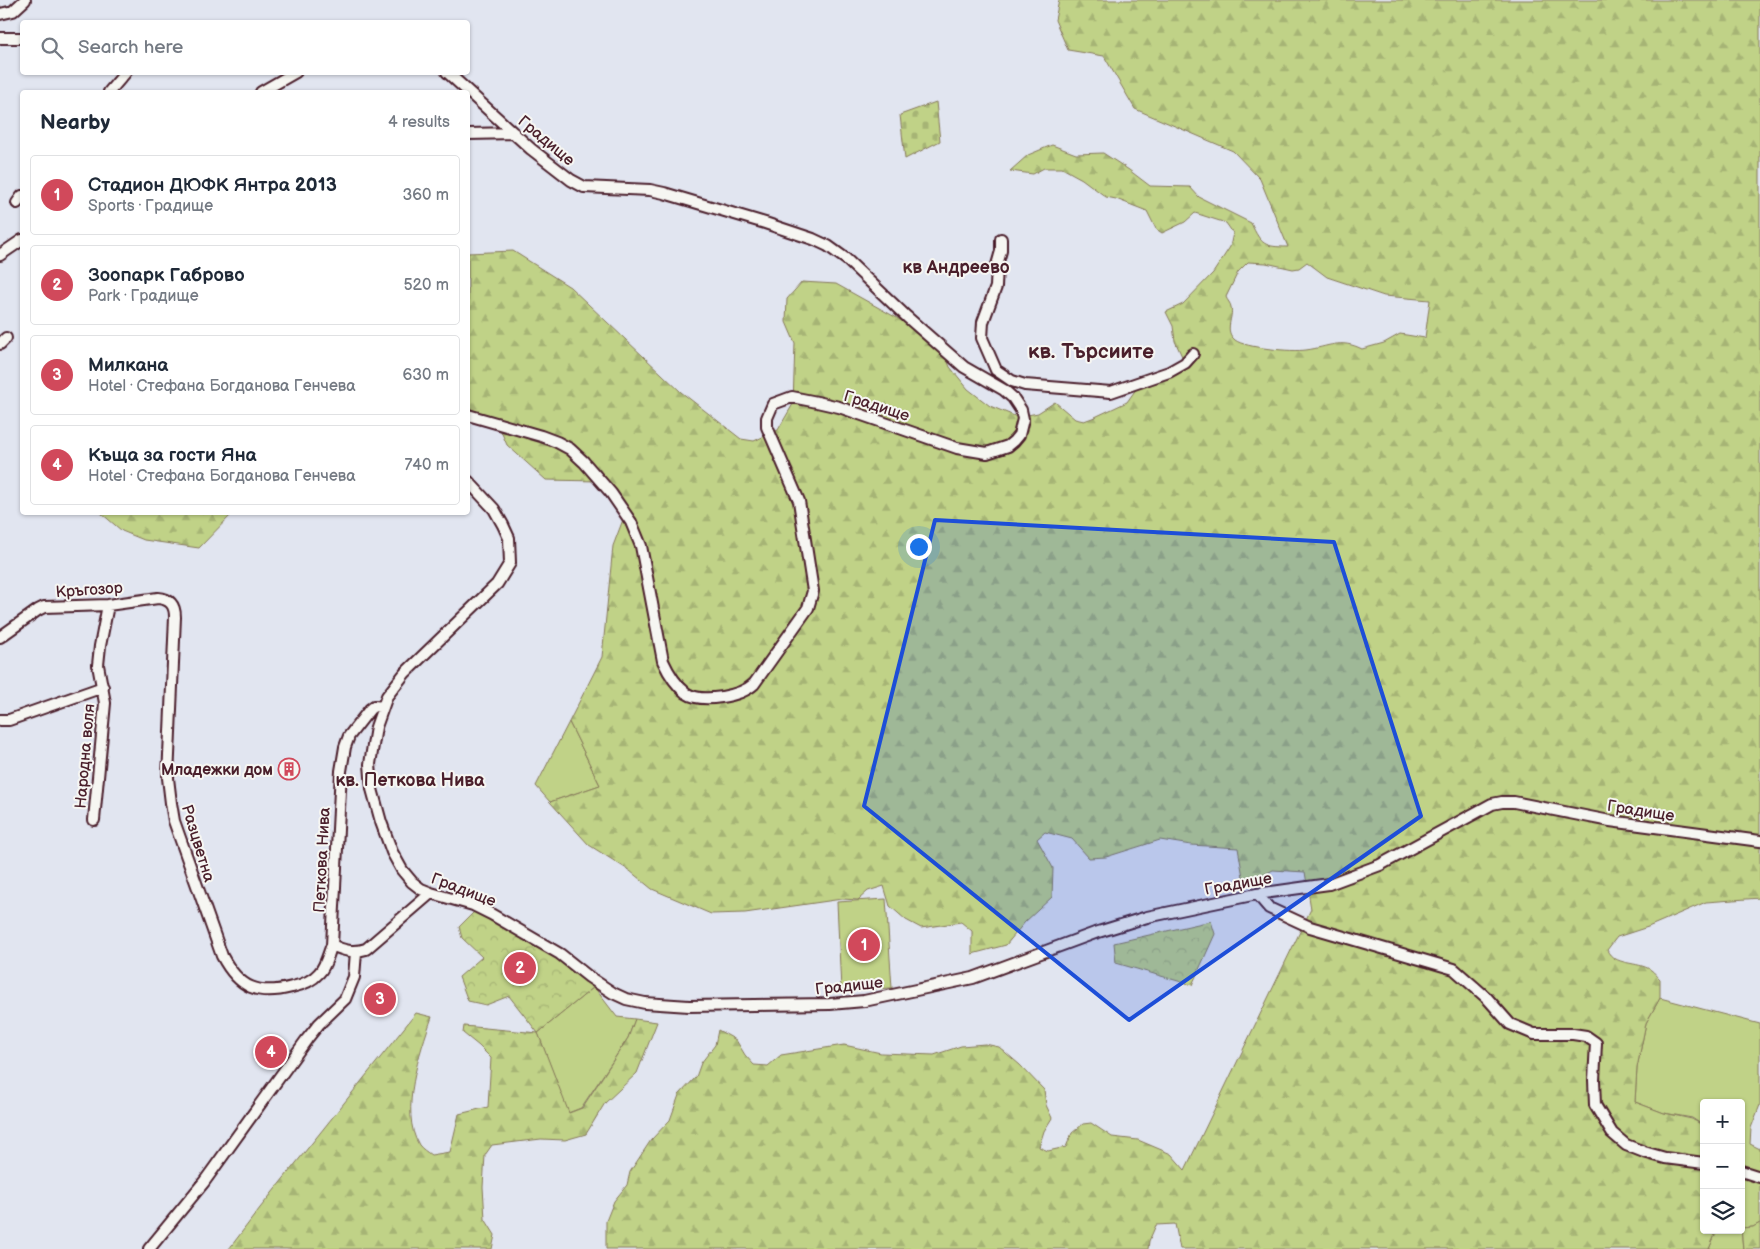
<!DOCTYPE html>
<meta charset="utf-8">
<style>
:root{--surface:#fff;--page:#f6f6f7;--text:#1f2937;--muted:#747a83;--line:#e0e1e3;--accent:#d1495b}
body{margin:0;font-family:"Balsamiq Sans",sans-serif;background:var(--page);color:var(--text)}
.controls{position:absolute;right:15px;bottom:15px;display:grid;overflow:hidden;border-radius:5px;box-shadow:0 1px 4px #0004}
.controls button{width:45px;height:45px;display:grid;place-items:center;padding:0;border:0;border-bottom:1px solid var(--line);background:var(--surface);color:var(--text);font:25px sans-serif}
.you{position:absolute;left:918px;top:546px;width:18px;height:18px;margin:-12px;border:4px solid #fff;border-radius:50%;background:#1a73e8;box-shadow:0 0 0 8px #1a73e833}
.badge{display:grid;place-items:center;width:32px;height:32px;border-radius:50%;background:var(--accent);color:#fff;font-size:16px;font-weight:700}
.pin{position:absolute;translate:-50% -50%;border:2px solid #fff;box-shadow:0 1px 5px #0006}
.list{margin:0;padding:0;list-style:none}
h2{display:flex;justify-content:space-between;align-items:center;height:65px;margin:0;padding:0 20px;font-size:21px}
h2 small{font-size:16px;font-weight:400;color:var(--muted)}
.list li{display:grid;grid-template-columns:32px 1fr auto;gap:15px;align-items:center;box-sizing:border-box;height:80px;margin:0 10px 10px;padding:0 10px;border:1px solid var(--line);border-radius:5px}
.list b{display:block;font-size:19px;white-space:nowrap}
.list p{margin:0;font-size:16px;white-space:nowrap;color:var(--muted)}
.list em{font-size:16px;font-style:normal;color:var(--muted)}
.icon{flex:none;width:28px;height:28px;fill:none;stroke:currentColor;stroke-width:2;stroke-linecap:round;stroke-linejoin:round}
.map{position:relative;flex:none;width:1760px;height:1249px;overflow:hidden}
.search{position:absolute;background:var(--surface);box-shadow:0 1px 4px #0004;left:20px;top:20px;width:450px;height:55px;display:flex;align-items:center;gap:12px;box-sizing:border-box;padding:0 18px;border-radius:5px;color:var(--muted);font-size:19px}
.panel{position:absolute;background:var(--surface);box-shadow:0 1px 4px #0004;left:20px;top:90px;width:450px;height:425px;border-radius:5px}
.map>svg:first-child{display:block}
.grass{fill:#c0d287;stroke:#857859}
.forest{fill:url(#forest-firs);stroke:#857859;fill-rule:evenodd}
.cemetery{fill:url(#cemetery-stones);stroke:#857859}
.park{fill:url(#park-crowns);stroke:#857859}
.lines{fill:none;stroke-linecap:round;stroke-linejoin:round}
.minor-casing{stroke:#4a1f2b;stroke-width:14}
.minor{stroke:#f6f6f2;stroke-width:10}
.marked{fill:#1d4ed8;fill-opacity:0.2;stroke:#1d4ed8;stroke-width:4;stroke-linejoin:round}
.labels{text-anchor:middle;stroke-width:4;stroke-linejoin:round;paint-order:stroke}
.street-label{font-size:16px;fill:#4a1f2b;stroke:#f6f6f2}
.poi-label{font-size:16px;font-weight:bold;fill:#4a1f2b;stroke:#f6f6f2;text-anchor:end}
.neighbourhood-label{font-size:18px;font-weight:bold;fill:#4a1f2b;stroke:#f6f6f2}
.district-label{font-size:21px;font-weight:bold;fill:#4a1f2b;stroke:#f6f6f2}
</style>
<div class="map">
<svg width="1760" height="1249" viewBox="0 0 1760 1249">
<defs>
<pattern id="forest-firs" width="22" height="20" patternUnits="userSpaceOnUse" patternTransform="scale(1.25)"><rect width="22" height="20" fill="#c0d287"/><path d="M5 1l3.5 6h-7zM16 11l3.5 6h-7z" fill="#a6b475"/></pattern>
<pattern id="cemetery-stones" width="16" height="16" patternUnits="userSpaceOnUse" patternTransform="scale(1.25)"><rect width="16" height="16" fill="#c0d287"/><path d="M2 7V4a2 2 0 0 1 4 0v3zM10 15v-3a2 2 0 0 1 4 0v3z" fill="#a6b475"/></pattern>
<pattern id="park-crowns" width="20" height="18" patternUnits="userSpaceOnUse" patternTransform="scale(1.25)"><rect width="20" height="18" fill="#c0d287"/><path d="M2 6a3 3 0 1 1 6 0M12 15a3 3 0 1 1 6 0" fill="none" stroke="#a6b475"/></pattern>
</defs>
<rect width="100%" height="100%" fill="#e1e5f0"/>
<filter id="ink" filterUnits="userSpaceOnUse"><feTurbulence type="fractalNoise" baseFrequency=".02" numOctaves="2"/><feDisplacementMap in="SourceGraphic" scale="10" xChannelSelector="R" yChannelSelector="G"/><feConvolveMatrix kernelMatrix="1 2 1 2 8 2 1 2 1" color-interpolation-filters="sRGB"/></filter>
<g filter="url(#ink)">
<path class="grass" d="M569 722 600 785 550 802 536 786Z
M886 899 892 988 841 990 837 902Z
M594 987 617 1017 635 1019 628 1038 581 1108 568 1113 538 1033Z
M1660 998 1760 1024V1105L1751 1128 1750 1144 1760 1149V1223L1753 1227 1741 1228 1743 1249H1709L1717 1230H1741V1162L1743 1158 1741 1155V1103H1704V1126L1692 1118 1664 1113 1635 1102 1637 1068 1646 1023Z"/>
<path class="forest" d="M1059 0H1760V898L1706 902 1648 927 1617 937 1607 950C1614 966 1638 961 1651 970 1654 972 1657 976 1660 979V998L1646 1023 1637 1068 1635 1102 1664 1113 1692 1119 1704 1126V1230H1717L1709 1249H1180L1175 1224 1156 1225 1149 1241 1148 1249H606V1221L614 1201 627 1185 630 1172 651 1140 670 1120 679 1095 696 1077 701 1063 715 1045 718 1030 736 1040 745 1055 754 1065 768 1066 781 1055 844 1045 881 1053 934 1055 961 1046 985 1044 999 1047 1020 1065 1044 1090 1046 1105 1052 1118 1044 1131 1039 1147 1048 1151 1066 1147 1072 1133 1083 1124 1091 1123 1112 1137 1138 1140 1171 1154 1185 1170 1311 909 1305 872 1273 870 1256 879 1243 877 1238 848 1191 845 1160 840 1106 857 1089 858 1072 839 1045 832 1037 839 1053 868 1052 897 1025 922 1006 945 972 954V931L961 922 921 928 906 920 890 906 884 886 868 891 858 900 842 899 745 913 711 914 652 889 630 871 589 845 550 802 600 785 569 722 602 657 613 546 624 517 615 489 598 481 546 480 507 445 500 429 468 407V253L513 251 570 287 681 392 741 439 754 441 778 430 793 404 795 343 786 322 787 299 802 282 836 284 940 342 950 367 968 389 990 406 1017 417 1038 413 1055 402 1075 419 1084 421 1095 417 1127 402 1139 385 1185 363 1175 341 1173 326 1166 312 1183 304 1213 273 1230 247 1233 233 1226 223 1195 213 1185 222 1162 233 1156 229 1147 211 1116 199 1106 197 1082 179 1062 168H1044L1033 174 1010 171 1028 155 1052 145 1076 154 1103 153 1129 170 1150 186 1190 187 1199 197 1251 223C1261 245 1265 247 1288 247L1260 179 1233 151 1135 109 1104 56 1068 50 1055 20ZM1248 262 1266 263 1293 269 1299 268 1307 262 1327 277 1384 296 1430 300 1425 338 1400 334 1384 343 1362 349C1340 338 1329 347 1306 350 1292 352 1245 348 1235 340 1223 330 1234 318 1231 307 1231 304 1227 300 1226 297L1238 272Z
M101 513H233L199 548 144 540 122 531Z
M416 1013 432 1017C420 1051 399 1112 419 1145 422 1149 427 1152 431 1155L450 1152 459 1114 488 1107 491 1058 479 1046 463 1033 464 1026 538 1033 569 1113 582 1108 628 1038 635 1019 657 1022 637 1073 605 1103 586 1134 565 1140 541 1139 492 1145 485 1155 483 1187 485 1219 495 1235 492 1249H229L260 1208Z
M1760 1223V1249H1743L1741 1228 1753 1227Z"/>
<path class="cemetery" d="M936 102 940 141 905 159 900 115Z"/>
<path class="park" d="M476 910 559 958 594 987 538 1033 509 996 486 1005 468 1001 459 977 482 957 462 938 459 927Z
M1211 921 1215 934 1192 985 1116 963 1114 943Z"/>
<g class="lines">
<g class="minor-casing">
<path id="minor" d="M0 14 13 11 25 0
M0 38H22
M447 72 531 149 571 180 584 187 650 190 664 193 765 223 813 239 828 246 846 259 907 317 964 367 1004 390 1013 398 1021 410 1023 419 1019 435 1014 441 1008 446 987 453 957 448 839 407 817 402 792 397 773 404 767 418V427L799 501 813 591 808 608 754 684C741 696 702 704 686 693 676 685 668 672 663 661L641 546 631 522 611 493 584 462 570 449 557 442 541 436 468 415
M109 92 126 72
M261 92 296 72
M468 134 514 133
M17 203 22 196
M1001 239V251L997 265 996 287 983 322 982 338 996 370 1012 381 1025 385 1111 392 1169 372 1185 363 1193 354
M0 255 22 240
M0 344 6 338
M468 481 494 509 503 525 509 538 510 563 497 584 405 673 387 696 376 727 370 764 372 789 381 822 392 852 402 870 412 882 421 889 431 893 473 905 491 914 560 954 589 977 613 993 626 999 645 1003 689 1006 830 1004 864 1001 973 978 1095 933 1147 917 1257 894 1329 884 1380 865 1492 804 1502 802H1514L1610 821 1760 841
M0 637 38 610 44 607 108 605 158 598C170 599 175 605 175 617L168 778 171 803 174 821 222 956C239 988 258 996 292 987 302 985 312 981 319 973 326 966 328 954 332 945L341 771 345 747 349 736 370 709 374 706 383 707
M0 720H9L103 687
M94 820 105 703 98 665 100 646 108 605
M1257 894 1269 908 1310 927 1454 969 1487 998 1510 1024 1534 1034H1573L1586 1036 1596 1043 1594 1080 1595 1105 1612 1133 1626 1145 1644 1152 1665 1158 1704 1163
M332 945C344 951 353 953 366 949L431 893
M1741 1171 1760 1177
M149 1249 204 1182 307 1039 319 1024 345 999 354 977 356 952"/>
</g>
<use href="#minor" class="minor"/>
</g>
</g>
<path class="marked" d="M935 520 1334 542 1421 816 1129 1020 864 806Z"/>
<defs>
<g id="building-ring" transform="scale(1.125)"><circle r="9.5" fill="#f6f6f2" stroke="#d1495b" stroke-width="1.5"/><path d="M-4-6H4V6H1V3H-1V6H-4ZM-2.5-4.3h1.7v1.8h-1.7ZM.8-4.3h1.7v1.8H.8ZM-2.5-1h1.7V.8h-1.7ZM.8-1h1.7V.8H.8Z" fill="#d1495b"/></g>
</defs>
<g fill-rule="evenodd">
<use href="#building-ring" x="289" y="769"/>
</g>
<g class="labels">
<g class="street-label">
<text transform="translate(547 140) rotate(40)" y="6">Градище</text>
<text transform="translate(877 405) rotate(18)" y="6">Градище</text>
<text transform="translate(89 589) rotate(-4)" y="6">Кръгозор</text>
<text transform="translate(84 756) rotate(-85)" y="6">Народна воля</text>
<text transform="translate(1641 810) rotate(9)" y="6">Градище</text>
<text transform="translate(199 843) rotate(73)" y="6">Разцветна</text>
<text transform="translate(321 860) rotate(-87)" y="6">Петкова Нива</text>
<text transform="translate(1238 883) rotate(-10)" y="6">Градище</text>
<text transform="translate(464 889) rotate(21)" y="6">Градище</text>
<text transform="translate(849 985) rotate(-6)" y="6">Градище</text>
</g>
<g class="poi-label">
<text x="273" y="775">Младежки дом</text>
</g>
<g class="neighbourhood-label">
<text x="956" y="273">кв Андреево</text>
<text x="410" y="786">кв. Петкова Нива</text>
</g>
<g class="district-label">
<text x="1091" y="358">кв. Търсиите</text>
</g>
</g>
</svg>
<div class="controls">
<button>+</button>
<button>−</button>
<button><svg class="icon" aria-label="layers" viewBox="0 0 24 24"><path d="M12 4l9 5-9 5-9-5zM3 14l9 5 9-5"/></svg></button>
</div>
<div class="you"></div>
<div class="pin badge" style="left:864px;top:945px">1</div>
<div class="pin badge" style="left:520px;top:968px">2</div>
<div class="pin badge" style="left:380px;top:999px">3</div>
<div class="pin badge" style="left:271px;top:1052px">4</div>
<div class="search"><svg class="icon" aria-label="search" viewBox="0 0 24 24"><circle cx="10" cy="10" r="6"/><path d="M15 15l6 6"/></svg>Search here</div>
<section class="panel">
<h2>Nearby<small>4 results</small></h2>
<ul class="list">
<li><span class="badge">1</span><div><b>Стадион ДЮФК Янтра 2013</b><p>Sports · Градище</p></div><em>360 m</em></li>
<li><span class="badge">2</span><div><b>Зоопарк Габрово</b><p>Park · Градище</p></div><em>520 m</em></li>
<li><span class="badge">3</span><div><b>Милкана</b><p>Hotel · Стефана Богданова Генчева</p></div><em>630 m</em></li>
<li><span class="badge">4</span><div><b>Къща за гости Яна</b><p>Hotel · Стефана Богданова Генчева</p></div><em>740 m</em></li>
</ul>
</section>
</div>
